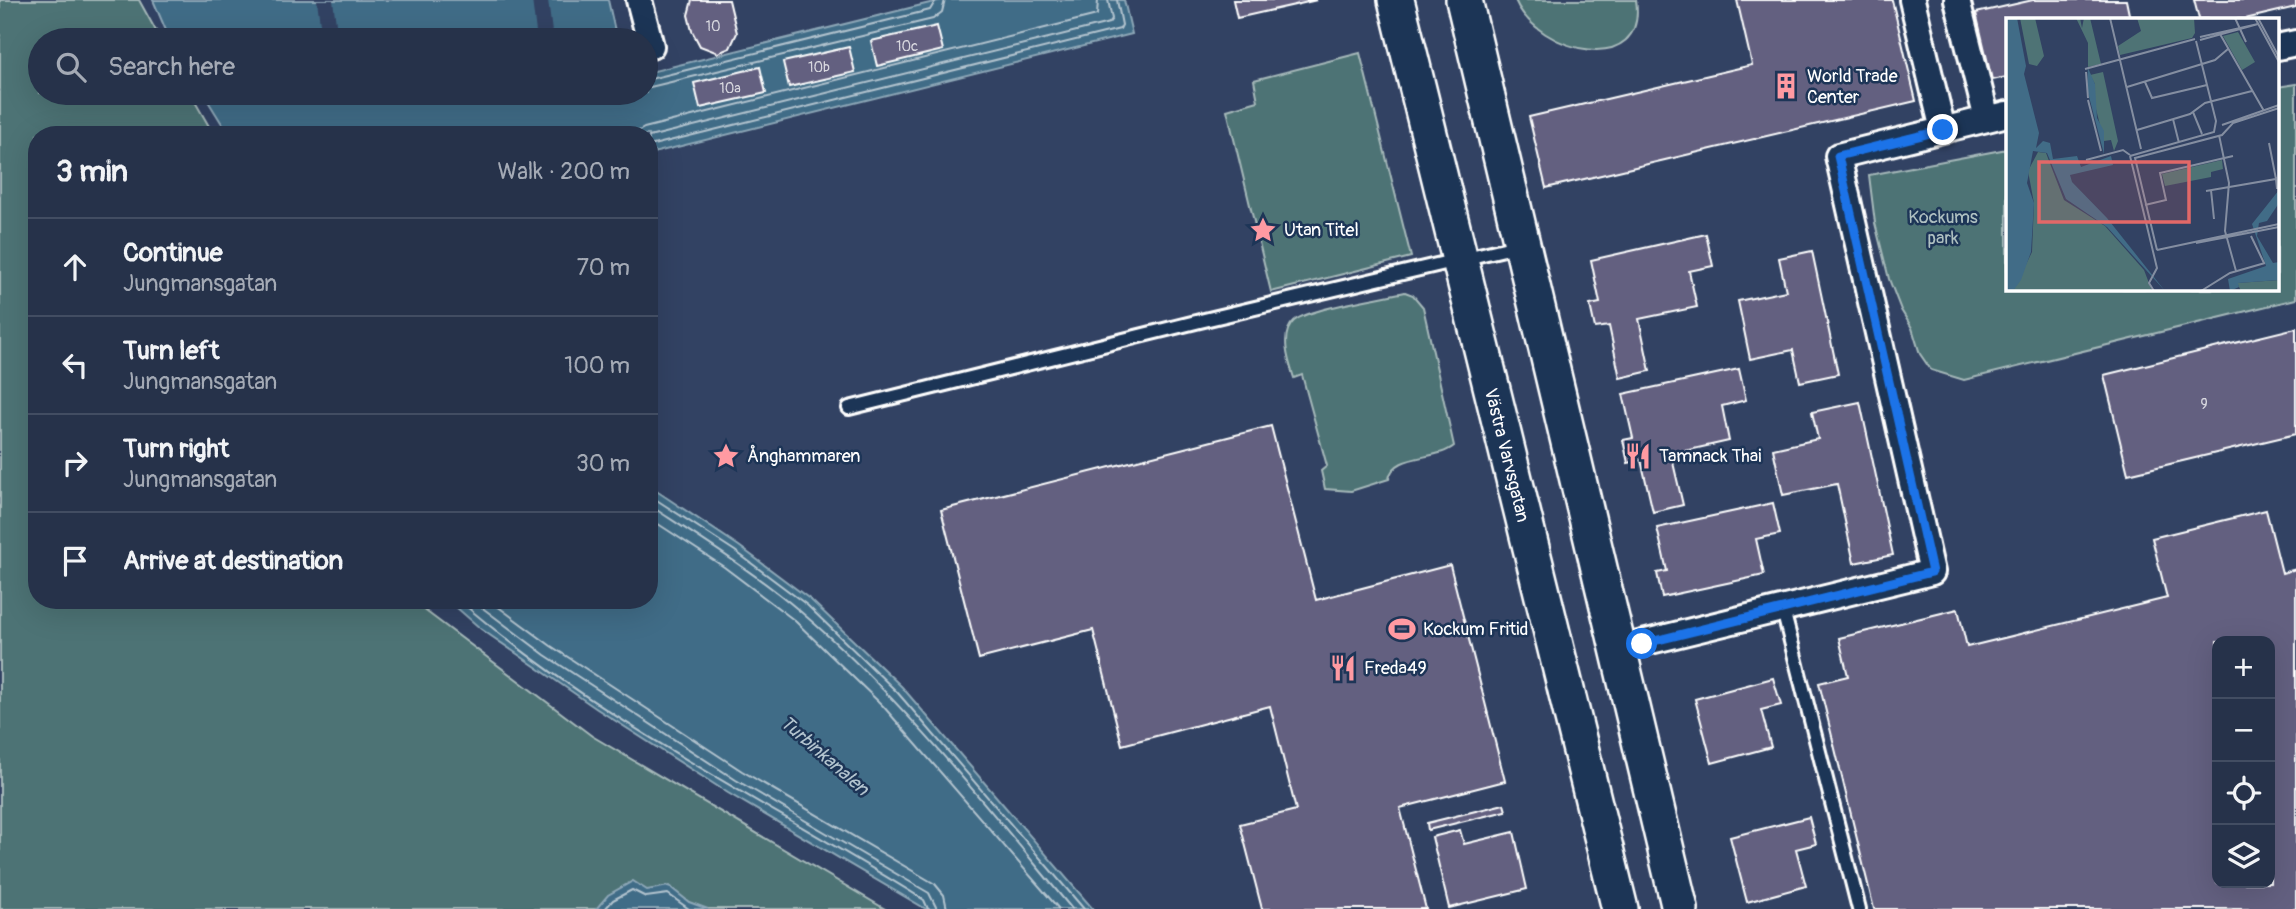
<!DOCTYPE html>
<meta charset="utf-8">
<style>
:root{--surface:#26324a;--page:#2e3a51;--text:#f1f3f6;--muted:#a4aab5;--line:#424d62}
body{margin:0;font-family:Pangolin,sans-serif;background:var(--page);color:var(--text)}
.controls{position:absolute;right:21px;bottom:21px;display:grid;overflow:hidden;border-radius:14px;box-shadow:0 7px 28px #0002}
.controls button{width:63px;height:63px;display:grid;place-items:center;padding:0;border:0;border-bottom:2px solid var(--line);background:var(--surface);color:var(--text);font:35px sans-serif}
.stop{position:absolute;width:21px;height:21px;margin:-16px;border:5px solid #1a73e8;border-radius:50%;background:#fff}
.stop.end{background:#1a73e8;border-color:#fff;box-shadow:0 2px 7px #0008}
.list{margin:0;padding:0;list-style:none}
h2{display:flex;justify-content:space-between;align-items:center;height:91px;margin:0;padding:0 28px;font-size:30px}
h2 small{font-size:23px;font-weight:400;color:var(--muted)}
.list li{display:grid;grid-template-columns:46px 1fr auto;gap:21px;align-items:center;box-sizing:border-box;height:98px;padding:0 28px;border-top:2px solid var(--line)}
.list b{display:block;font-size:26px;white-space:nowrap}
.list p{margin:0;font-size:23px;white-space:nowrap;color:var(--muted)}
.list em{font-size:23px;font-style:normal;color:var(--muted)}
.icon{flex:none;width:38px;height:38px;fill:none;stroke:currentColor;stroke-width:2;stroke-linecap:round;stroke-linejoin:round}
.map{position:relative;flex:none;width:2296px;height:909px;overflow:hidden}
.search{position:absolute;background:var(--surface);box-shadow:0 7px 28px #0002;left:28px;top:28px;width:630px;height:77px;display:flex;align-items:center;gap:18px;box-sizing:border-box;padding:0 24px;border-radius:38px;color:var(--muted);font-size:26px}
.panel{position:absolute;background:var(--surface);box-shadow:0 7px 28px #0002;left:28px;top:126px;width:630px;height:483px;border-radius:28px}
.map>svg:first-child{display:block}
.green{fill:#4e7375;stroke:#a6b9ba;stroke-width:2}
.water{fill:#416c87;stroke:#8da7b7;stroke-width:2}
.pier{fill:#324263}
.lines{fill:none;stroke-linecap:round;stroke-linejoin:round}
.shore{stroke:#b3c4cf;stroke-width:2}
.building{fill:#646180;stroke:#fff;stroke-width:2;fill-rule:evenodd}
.lane-casing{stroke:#fff;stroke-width:18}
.street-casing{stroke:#fff;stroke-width:30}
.secondary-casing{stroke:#fff;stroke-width:40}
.lane{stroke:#1d3557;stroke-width:12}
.street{stroke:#1d3557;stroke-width:24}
.secondary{stroke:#1d3557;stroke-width:35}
.route{stroke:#1a73e8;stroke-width:9}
.labels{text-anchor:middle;stroke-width:5;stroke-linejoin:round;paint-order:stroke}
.number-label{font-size:14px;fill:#d8d8df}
.poi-label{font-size:18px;fill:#fff;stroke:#1d3557;text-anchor:start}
.park-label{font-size:18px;fill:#afc0c1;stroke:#1d3557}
.street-label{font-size:18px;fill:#fff;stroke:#1d3557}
.water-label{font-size:19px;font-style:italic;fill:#b3c4cf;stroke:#1d3557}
.inset-road{fill:none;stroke:#848ea1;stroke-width:2}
.view{fill:#e26868;fill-opacity:0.15;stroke:#e26868;stroke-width:3.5}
.inset-edge{fill:none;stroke:#fff;stroke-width:3.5}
</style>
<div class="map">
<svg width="2296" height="909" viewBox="0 0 2296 909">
<rect width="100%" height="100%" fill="#324263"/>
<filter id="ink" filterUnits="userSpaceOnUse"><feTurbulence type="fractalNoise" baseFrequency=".0143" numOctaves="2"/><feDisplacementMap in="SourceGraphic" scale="14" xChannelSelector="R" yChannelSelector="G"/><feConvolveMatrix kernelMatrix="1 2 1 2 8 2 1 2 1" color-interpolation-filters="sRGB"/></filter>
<g filter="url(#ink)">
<path class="green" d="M0 0H139L161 40H40V93H190L214 135H37V600H411L592 736 885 909H0Z
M1515 0H1636C1648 78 1538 54 1515 0Z
M1360 53 1411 257 1271 292 1227 110 1258 101 1254 80Z
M2296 84V299L1964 380 1931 370 1920 354 1912 328 1901 310 1889 279 1875 223 1869 175 2007 149V289H2277V87Z
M1405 292 1413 295 1423 307 1454 446C1436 461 1393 453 1389 479L1351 491 1325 489 1321 471 1327 466 1302 375 1294 378C1289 363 1279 334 1294 321 1308 309 1383 297 1405 292Z"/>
<path class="water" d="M153 0H608L617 40H170Z
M942 0H1124L1132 34 649 154V135H229L203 93H646V73Z
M649 486 739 546 811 600 902 687 1093 909H926L728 793 597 709 481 629 448 600H649Z
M633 881 647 890 669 886 689 902 708 909H596L608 895Z"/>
<path class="pier" d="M317 0H333L338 40H322Z
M532 0H548L553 40H537Z"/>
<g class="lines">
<path class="shore" d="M646 80 930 10 936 0
M646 88 933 19 942 12 945 0
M632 135 644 128 1097 15 1098 0
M649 137 1109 23 1112 19 1108 0
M649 146 1120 29 1122 25 1117 0
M649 495 735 551 807 605 897 692 1084 909
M649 505C701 539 754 572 801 612 901 697 988 808 1072 909
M649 518 724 567 794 620 883 706 1059 909
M459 600C598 721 769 803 924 900L928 909
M472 600 545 655 736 780 929 893 937 909
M489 600 551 646 742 771 935 884 944 895 947 909
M605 909 613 900 632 890 646 897 668 894 689 909"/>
</g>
<path class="building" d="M692 0H729L737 33 730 48 718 53 700 46 692 31 688 15Z
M1233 0H1317L1237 18Z
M1737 0H1892L1916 101 1546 188 1529 117 1752 65Z
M2033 0H2126L2130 19H2007V77L1992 80 1976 13Z
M2194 0H2296V7L2245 19H2199Z
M937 26 943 50 877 66 871 41Z
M849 47 855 72 789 87 783 62Z
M760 67 766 93 700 108 694 83Z
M1706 234 1713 266 1689 271 1697 307 1639 319 1650 371 1620 378 1609 326 1595 328 1590 305 1600 303 1591 260Z
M1812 251 1838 374 1800 382 1793 350 1750 359 1738 301 1786 291 1779 258Z
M2296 328V434L2128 474 2104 375Z
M1739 369 1746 400 1722 406 1729 441 1671 454 1683 505 1653 512 1641 460 1628 463 1623 440 1633 438 1623 394Z
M1860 402 1893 555 1854 563 1837 484 1783 495 1773 449 1818 439 1812 412Z
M1271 426 1316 600 1450 565 1505 781 1400 808 1426 909H1262L1240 824 1296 810 1270 706 1122 745 1093 630 979 659 941 510Z
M1773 503 1780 534 1756 539 1764 575 1662 597 1657 573 1667 571 1657 528Z
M2266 510 2282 573 2296 569V909H1874L1819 683 1848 676 1839 638 1958 609 1967 647 2167 598 2152 538ZM2217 641H2270V883H2217Z
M1773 678 1781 705 1761 710 1771 747 1712 763 1695 699Z
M1504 804 1506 811 1428 830 1427 823Z
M1809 817 1816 844 1796 849 1806 886 1747 902 1730 837Z
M1460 830 1464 844 1514 832 1527 889 1449 908 1432 837Z"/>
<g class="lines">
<g class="lane-casing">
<path id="lane" d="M849 408 1200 321 1521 245
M1783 610 1859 909"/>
</g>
<g class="street-casing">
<path id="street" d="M639 0 651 46
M1912 0 1943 130
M1957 0 1987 119
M2277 47 2296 43
M1618 649 1932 572 1838 156 2007 114"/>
</g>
<g class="secondary-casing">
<path id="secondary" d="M1396 0 1620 909
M1464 0 1680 909"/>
</g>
<use href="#lane" class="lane"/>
<use href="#street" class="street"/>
<use href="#secondary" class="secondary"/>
</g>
</g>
<g class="lines" filter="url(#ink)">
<path class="route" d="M1642 644 1932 572 1838 156 1943 130"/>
</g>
<defs>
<g id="building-bare" transform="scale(2.1)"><path d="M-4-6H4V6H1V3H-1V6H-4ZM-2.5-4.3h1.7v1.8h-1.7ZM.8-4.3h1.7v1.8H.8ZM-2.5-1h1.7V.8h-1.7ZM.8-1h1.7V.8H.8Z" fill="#ff9aa2" stroke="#1d3557" stroke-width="2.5" paint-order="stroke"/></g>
<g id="sight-bare" transform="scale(2.1)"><path d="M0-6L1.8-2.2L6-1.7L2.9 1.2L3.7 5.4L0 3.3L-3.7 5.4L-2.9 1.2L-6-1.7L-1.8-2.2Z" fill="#ff9aa2" stroke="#1d3557" stroke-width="2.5" paint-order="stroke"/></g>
<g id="restaurant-bare" transform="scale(2.1)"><path d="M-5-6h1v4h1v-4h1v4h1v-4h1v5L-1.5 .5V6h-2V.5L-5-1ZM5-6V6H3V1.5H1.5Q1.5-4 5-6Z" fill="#ff9aa2" stroke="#1d3557" stroke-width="2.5" paint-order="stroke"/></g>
<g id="stadium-bare" transform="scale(2.1)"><path d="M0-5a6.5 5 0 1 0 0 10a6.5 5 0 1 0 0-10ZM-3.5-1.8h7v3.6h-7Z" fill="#ff9aa2" stroke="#1d3557" stroke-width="2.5" paint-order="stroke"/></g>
</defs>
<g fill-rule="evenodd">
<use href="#building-bare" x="1786" y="86"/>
<use href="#sight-bare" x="1263" y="230"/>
<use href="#sight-bare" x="726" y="456"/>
<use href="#restaurant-bare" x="1638" y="456"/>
<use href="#stadium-bare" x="1402" y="629"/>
<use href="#restaurant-bare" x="1343" y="668"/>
</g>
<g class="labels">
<g class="number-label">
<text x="713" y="31">10</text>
<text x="907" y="51">10c</text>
<text x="819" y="72">10b</text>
<text x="730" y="93">10a</text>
<text x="2204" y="409">9</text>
</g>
<g class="poi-label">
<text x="1807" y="82">World Trade<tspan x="1807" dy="21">Center</tspan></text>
<text x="1284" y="236">Utan Titel</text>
<text x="747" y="462">Ånghammaren</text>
<text x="1659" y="462">Tamnack Thai</text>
<text x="1423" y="635">Kockum Fritid</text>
<text x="1364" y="674">Freda49</text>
</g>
<g class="park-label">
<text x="1943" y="223">Kockums<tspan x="1943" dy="21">park</tspan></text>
</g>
<g class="street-label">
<text transform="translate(1507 455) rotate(76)" y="6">Västra Varvsgatan</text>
</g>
<g class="water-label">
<text transform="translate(825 755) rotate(41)" y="7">Turbinkanalen</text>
</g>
</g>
<g transform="translate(2006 18)">
<rect width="273" height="273" fill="#324263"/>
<path d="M14 0H29L38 38 31 48 23 46ZM70 0H74L76 10 78 0H84L95 46 82 49V25ZM131 0H188L189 15 186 20 114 37 112 28 135 13ZM232 14 249 44 236 52 217 18ZM97 54 112 123 108 133 105 122 98 123 88 83 89 66 84 57ZM32 134 40 135 58 182 99 208 138 252 146 273H7L26 234 28 185 22 153ZM216 142 217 151 205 154V159L159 168 156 156ZM273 262V273H235L231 265Z" fill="#4e7375"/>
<path d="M0 0H11L20 48 18 56 33 115 30 130 37 123 44 125 47 141 71 138 75 149 105 138 107 147 64 157 66 164 101 200 159 273 101 209 60 181 41 135 27 133 21 165 28 185 25 234 15 262 7 273H0ZM82 50 89 66 91 100 98 113V136L81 71ZM273 172V185L261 203 253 205 251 218 267 245 273 244V262L232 265 233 269 224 273 222 261 260 248 246 206Z" fill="#416c87"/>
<path class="inset-road" d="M104 0 135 131M229 0 240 24M249 0 273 44M252 0 273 39M214 16 258 93M194 19 252 6 194 22M79 51 189 21M80 54 82 80M139 64 146 80 201 67M121 69 209 42 222 31M82 82 95 133M187 94 196 116M167 101 173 125M216 107 273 87M131 112 184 96 199 85 246 73M213 117 223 165 219 213 230 253M263 125 270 161M124 138 208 114 210 103 190 23M124 138 151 250 143 265 148 273M80 142 117 132 124 137M205 172 208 201M200 173 270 161 271 171M139 187 160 182 154 155 227 138M245 218 258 245M190 225 273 209M151 232 129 140 216 117 227 105 273 90M151 232 273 206M195 273 224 255 259 245"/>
<path class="view" d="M33 144H183V204H33Z"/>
<rect width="273" height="273" class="inset-edge"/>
</g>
</svg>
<div class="controls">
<button>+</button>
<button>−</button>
<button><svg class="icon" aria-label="locate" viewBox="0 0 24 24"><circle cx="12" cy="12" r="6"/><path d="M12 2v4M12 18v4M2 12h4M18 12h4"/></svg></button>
<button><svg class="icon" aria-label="layers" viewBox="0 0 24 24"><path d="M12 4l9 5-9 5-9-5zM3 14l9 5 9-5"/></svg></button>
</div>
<div class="stop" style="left:1642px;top:644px"></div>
<div class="stop end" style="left:1943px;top:130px"></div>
<div class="search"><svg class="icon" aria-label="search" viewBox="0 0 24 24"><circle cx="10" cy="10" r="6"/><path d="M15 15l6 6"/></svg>Search here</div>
<section class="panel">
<h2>3 min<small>Walk · 200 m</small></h2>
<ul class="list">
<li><svg class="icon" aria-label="ahead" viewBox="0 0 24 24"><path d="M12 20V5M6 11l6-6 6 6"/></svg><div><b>Continue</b><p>Jungmansgatan</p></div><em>70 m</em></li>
<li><svg class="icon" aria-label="left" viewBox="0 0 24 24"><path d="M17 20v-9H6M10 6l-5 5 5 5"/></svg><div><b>Turn left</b><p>Jungmansgatan</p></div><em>100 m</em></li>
<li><svg class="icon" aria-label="right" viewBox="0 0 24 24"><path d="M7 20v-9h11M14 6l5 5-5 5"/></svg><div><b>Turn right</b><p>Jungmansgatan</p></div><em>30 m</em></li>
<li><svg class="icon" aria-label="arrive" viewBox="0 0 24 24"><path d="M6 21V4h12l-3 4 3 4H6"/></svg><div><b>Arrive at destination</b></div></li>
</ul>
</section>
</div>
